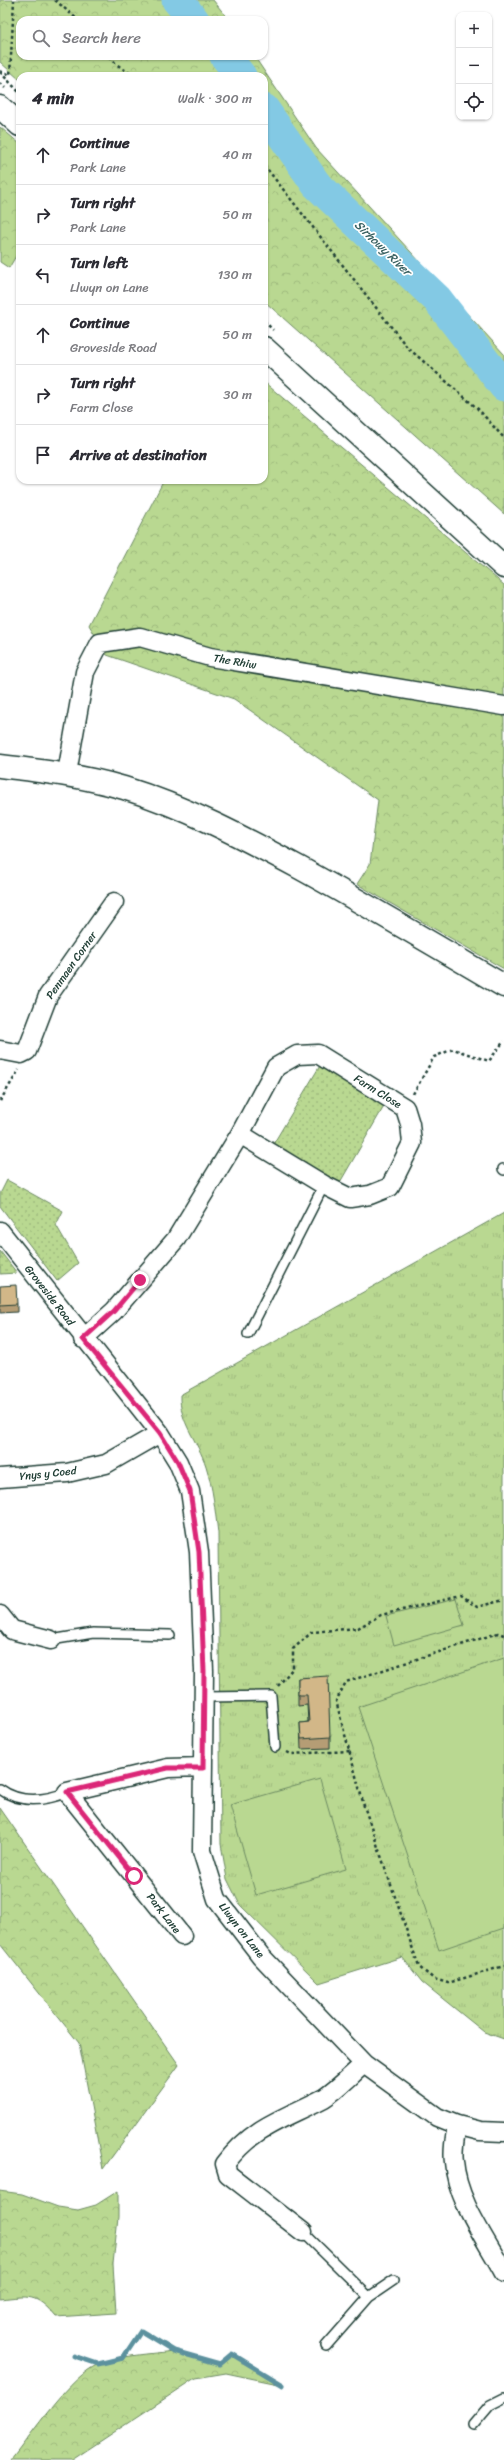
<!DOCTYPE html>
<meta charset="utf-8">
<style>
:root{--surface:#fff;--page:#f7f7f7;--text:#2b2b33;--muted:#7c7c81;--line:#e1e1e2}
body{margin:0;font-family:Sriracha,sans-serif;background:var(--page);color:var(--text)}
.controls{position:absolute;right:12px;top:12px;display:grid;overflow:hidden;border-radius:8px;box-shadow:0 1px 3px #0004}
.controls button{width:36px;height:36px;display:grid;place-items:center;padding:0;border:0;border-bottom:1px solid var(--line);background:var(--surface);color:var(--text);font:20px sans-serif}
.stop{position:absolute;width:12px;height:12px;margin:-9px;border:3px solid #db2777;border-radius:50%;background:#fff}
.stop.end{background:#db2777;border-color:#fff;box-shadow:0 1px 4px #0008}
.list{margin:0;padding:0;list-style:none}
h2{display:flex;justify-content:space-between;align-items:center;height:52px;margin:0;padding:0 16px;font-size:17px}
h2 small{font-size:13px;font-weight:400;color:var(--muted)}
.list li{display:grid;grid-template-columns:26px 1fr auto;gap:12px;align-items:center;box-sizing:border-box;height:60px;padding:0 16px;border-top:1px solid var(--line)}
.list b{display:block;font-size:15px;white-space:nowrap}
.list p{margin:0;font-size:13px;white-space:nowrap;color:var(--muted)}
.list em{font-size:13px;font-style:normal;color:var(--muted)}
.icon{flex:none;width:22px;height:22px;fill:none;stroke:currentColor;stroke-width:2;stroke-linecap:round;stroke-linejoin:round}
.map{position:relative;flex:none;width:504px;height:2460px;overflow:hidden}
.search{position:absolute;background:var(--surface);box-shadow:0 1px 3px #0004;left:16px;top:16px;width:252px;height:44px;display:flex;align-items:center;gap:10px;box-sizing:border-box;padding:0 14px;border-radius:12px;color:var(--muted);font-size:15px}
.panel{position:absolute;background:var(--surface);box-shadow:0 1px 3px #0004;left:16px;top:72px;width:252px;height:412px;border-radius:12px}
.map>svg:first-child{display:block}
.grass{fill:url(#grass-dots);stroke:#6c8a62}
.forest{fill:url(#forest-crowns);stroke:#6c8a62}
.park{fill:url(#park-tufts);stroke:#6c8a62}
.garden{fill:#b9d891;stroke:#6c8a62}
.lines{fill:none;stroke-linecap:round;stroke-linejoin:round}
.stream{stroke:#5b919e;stroke-width:5}
.river{stroke:#83c9e4;stroke-width:31}
.lane-casing{stroke:#1f3d34;stroke-width:12}
.street-casing{stroke:#1f3d34;stroke-width:21}
.secondary-casing{stroke:#1f3d34;stroke-width:25}
.path{stroke:#1f3d34;stroke-width:2.5;stroke-dasharray:3 3;stroke-linecap:butt}
.lane{stroke:#fff;stroke-width:9}
.street{stroke:#fff;stroke-width:18}
.secondary{stroke:#fff;stroke-width:22}
.wall{fill:#b59d75;stroke:#1f3d34}
.building{fill:#d2b788;stroke:#1f3d34}
.route{stroke:#db2777;stroke-width:5}
.labels{text-anchor:middle;stroke-width:3.5;stroke-linejoin:round;paint-order:stroke}
.street-label{font-size:11px;fill:#1f3d34;stroke:#fff}
.water-label{font-size:12px;font-style:italic;fill:#386060;stroke:#fff}
</style>
<div class="map">
<svg width="504" height="2460" viewBox="0 0 504 2460">
<defs>
<pattern id="grass-dots" width="8" height="8" patternUnits="userSpaceOnUse"><rect width="8" height="8" fill="#b9d891"/><path d="M2 2h.1M6 6h.1" fill="none" stroke="#9fba7e" stroke-width="1.8" stroke-linecap="round"/></pattern>
<pattern id="forest-crowns" width="20" height="18" patternUnits="userSpaceOnUse"><rect width="20" height="18" fill="#b9d891"/><path d="M2 6a3 3 0 1 1 6 0M12 15a3 3 0 1 1 6 0" fill="none" stroke="#9fba7e"/></pattern>
<pattern id="park-tufts" width="24" height="20" patternUnits="userSpaceOnUse"><rect width="24" height="20" fill="#b9d891"/><path d="M3 7l-1-3M5 7V3M7 7l1-3M15 17l-1-3M17 17v-4M19 17l1-3" fill="none" stroke="#9fba7e"/></pattern>
</defs>
<rect width="100%" height="100%" fill="#fff"/>
<filter id="ink" filterUnits="userSpaceOnUse"><feTurbulence type="fractalNoise" baseFrequency=".025" numOctaves="2"/><feDisplacementMap in="SourceGraphic" scale="8" xChannelSelector="R" yChannelSelector="G"/><feConvolveMatrix kernelMatrix="1 2 1 2 8 2 1 2 1" color-interpolation-filters="sRGB"/></filter>
<g filter="url(#ink)">
<path class="grass" d="M321 1064 386 1103 339 1184 272 1146Z
M7 1180 63 1211 56 1225 78 1263 57 1281 0 1206V1194Z
M0 1251 17 1273 0 1274Z"/>
<path class="forest" d="M0 0H213L229 20H20V56H254L316 148 504 354V514L264 301V76H20V80L0 62Z
M0 127 20 144V249L9 268 0 262Z
M264 382 504 585V969L357 884 370 864 378 800 234 699 107 655 89 625 164 480H264Z
M0 1808 179 2065 103 2169 79 2043 0 1944Z
M0 2191 22 2194 58 2207 78 2210 96 2205 118 2191V2217L113 2264 116 2313 56 2317C36 2293 29 2296 0 2299Z
M174 2351 219 2364 232 2354 283 2385 226 2373 196 2378 72 2460H11C31 2435 71 2375 99 2364 122 2355 150 2354 174 2351Z"/>
<path class="park" d="M504 1213V2039L484 2032 422 1982 402 1957 319 1983 240 1905 227 1879 221 1844 218 1533C215 1510 213 1488 206 1466 198 1441 179 1422 180 1395Z"/>
<path class="garden" d="M456 1599 464 1625 394 1645 386 1616Z
M504 1658V1928L439 1950 358 1707Z
M320 1779 346 1869 256 1895 230 1805Z"/>
<g class="lines">
<path class="stream" d="M74 2356 98 2364 123 2358 141 2331 174 2351 220 2364 232 2354 283 2385"/>
<path class="river" d="M177 0 194 20
M225 56 241 76
M264 109 316 184 437 299 504 386"/>
<g class="lane-casing">
<path id="lane" d="M503 1169 504 1170
M248 1334 324 1185
M51 1640 93 1633 170 1635
M204 1697 271 1696 275 1747
M0 1789C20 1804 46 1801 67 1792
M303 2232 369 2297
M326 2346 369 2297 394 2280
M473 2425 490 2405 504 2398"/>
</g>
<g class="street-casing">
<path id="street" d="M67 773 85 672 100 643 140 637 210 657 504 706
M0 1050 21 1054 27 1051 48 996 114 902
M0 1231 160 1433 178 1462 190 1491 199 1552 204 1671 202 1851 217 1899 261 1956 364 2064 437 2117 457 2125 480 2131 504 2132
M83 1339 114 1311 176 1239 240 1134 276 1067 297 1055 318 1054 405 1108 410 1124 412 1143 390 1187 370 1195 350 1198 324 1185 240 1134
M0 1478 67 1473 106 1464 160 1433
M0 1615 12 1630 51 1640
M182 1936 67 1792 168 1768 203 1767
M457 2125C455 2137 452 2150 454 2162 457 2201 486 2239 504 2273
M303 2232 228 2174 225 2164C253 2126 284 2119 324 2098 338 2089 351 2075 364 2064"/>
</g>
<g class="secondary-casing">
<path id="secondary" d="M0 107 20 125
M264 348 504 567
M0 766C43 771 83 776 124 788 186 807 244 838 300 868 369 906 436 946 504 986"/>
</g>
<path class="path" d="M55 0 78 20
M110 56 116 64 134 76
M0 71 10 75 14 0
M0 72 20 93
M0 83 5 88
M264 165 407 347 478 409 504 438
M264 321 273 330
M413 1094 434 1057 453 1049 489 1061 504 1041
M0 1101 19 1070
M504 1635 498 1633 346 1682 336 1701 364 1806 419 1967 434 1979 448 1983 504 1966
M278 1686 293 1668V1649L312 1632 358 1628 381 1615 461 1596 477 1607 504 1600
M287 1752 291 1754 350 1751"/>
<use href="#lane" class="lane"/>
<use href="#street" class="street"/>
<use href="#secondary" class="secondary"/>
</g>
<path class="wall" d="M0 1286 17 1304V1312L0 1313Z
M298 1678 330 1737V1748L301 1749 300 1723 308 1722 307 1705 298 1706Z"/>
<path class="building" d="M16 1285 17 1304 0 1305V1286Z
M328 1676 330 1737 301 1739 300 1723 309 1722 307 1695H298V1678Z"/>
</g>
<g class="lines" filter="url(#ink)">
<path class="route" d="M134 1876 67 1792 168 1768H203L204 1671 199 1552 190 1491 178 1462 160 1433 83 1339 114 1311 140 1280"/>
</g>
<g class="labels">
<g class="street-label">
<text transform="translate(235 661) rotate(10)" y="4">The Rhiw</text>
<text transform="translate(71 965) rotate(-55)" y="4">Penmaen Corner</text>
<text transform="translate(378 1091) rotate(32)" y="4">Farm Close</text>
<text transform="translate(50 1295) rotate(52)" y="4">Groveside Road</text>
<text transform="translate(48 1473) rotate(-6)" y="4">Ynys y Coed</text>
<text transform="translate(164 1913) rotate(52)" y="4">Park Lane</text>
<text transform="translate(242 1930) rotate(52)" y="4">Llwyn on Lane</text>
</g>
<g class="water-label">
<text transform="translate(383 248) rotate(44)" y="4">Sirhowy River</text>
</g>
</g>
</svg>
<div class="controls">
<button>+</button>
<button>−</button>
<button><svg class="icon" aria-label="locate" viewBox="0 0 24 24"><circle cx="12" cy="12" r="6"/><path d="M12 2v4M12 18v4M2 12h4M18 12h4"/></svg></button>
</div>
<div class="stop" style="left:134px;top:1876px"></div>
<div class="stop end" style="left:140px;top:1280px"></div>
<div class="search"><svg class="icon" aria-label="search" viewBox="0 0 24 24"><circle cx="10" cy="10" r="6"/><path d="M15 15l6 6"/></svg>Search here</div>
<section class="panel">
<h2>4 min<small>Walk · 300 m</small></h2>
<ul class="list">
<li><svg class="icon" aria-label="ahead" viewBox="0 0 24 24"><path d="M12 20V5M6 11l6-6 6 6"/></svg><div><b>Continue</b><p>Park Lane</p></div><em>40 m</em></li>
<li><svg class="icon" aria-label="right" viewBox="0 0 24 24"><path d="M7 20v-9h11M14 6l5 5-5 5"/></svg><div><b>Turn right</b><p>Park Lane</p></div><em>50 m</em></li>
<li><svg class="icon" aria-label="left" viewBox="0 0 24 24"><path d="M17 20v-9H6M10 6l-5 5 5 5"/></svg><div><b>Turn left</b><p>Llwyn on Lane</p></div><em>130 m</em></li>
<li><svg class="icon" aria-label="ahead" viewBox="0 0 24 24"><path d="M12 20V5M6 11l6-6 6 6"/></svg><div><b>Continue</b><p>Groveside Road</p></div><em>50 m</em></li>
<li><svg class="icon" aria-label="right" viewBox="0 0 24 24"><path d="M7 20v-9h11M14 6l5 5-5 5"/></svg><div><b>Turn right</b><p>Farm Close</p></div><em>30 m</em></li>
<li><svg class="icon" aria-label="arrive" viewBox="0 0 24 24"><path d="M6 21V4h12l-3 4 3 4H6"/></svg><div><b>Arrive at destination</b></div></li>
</ul>
</section>
</div>
